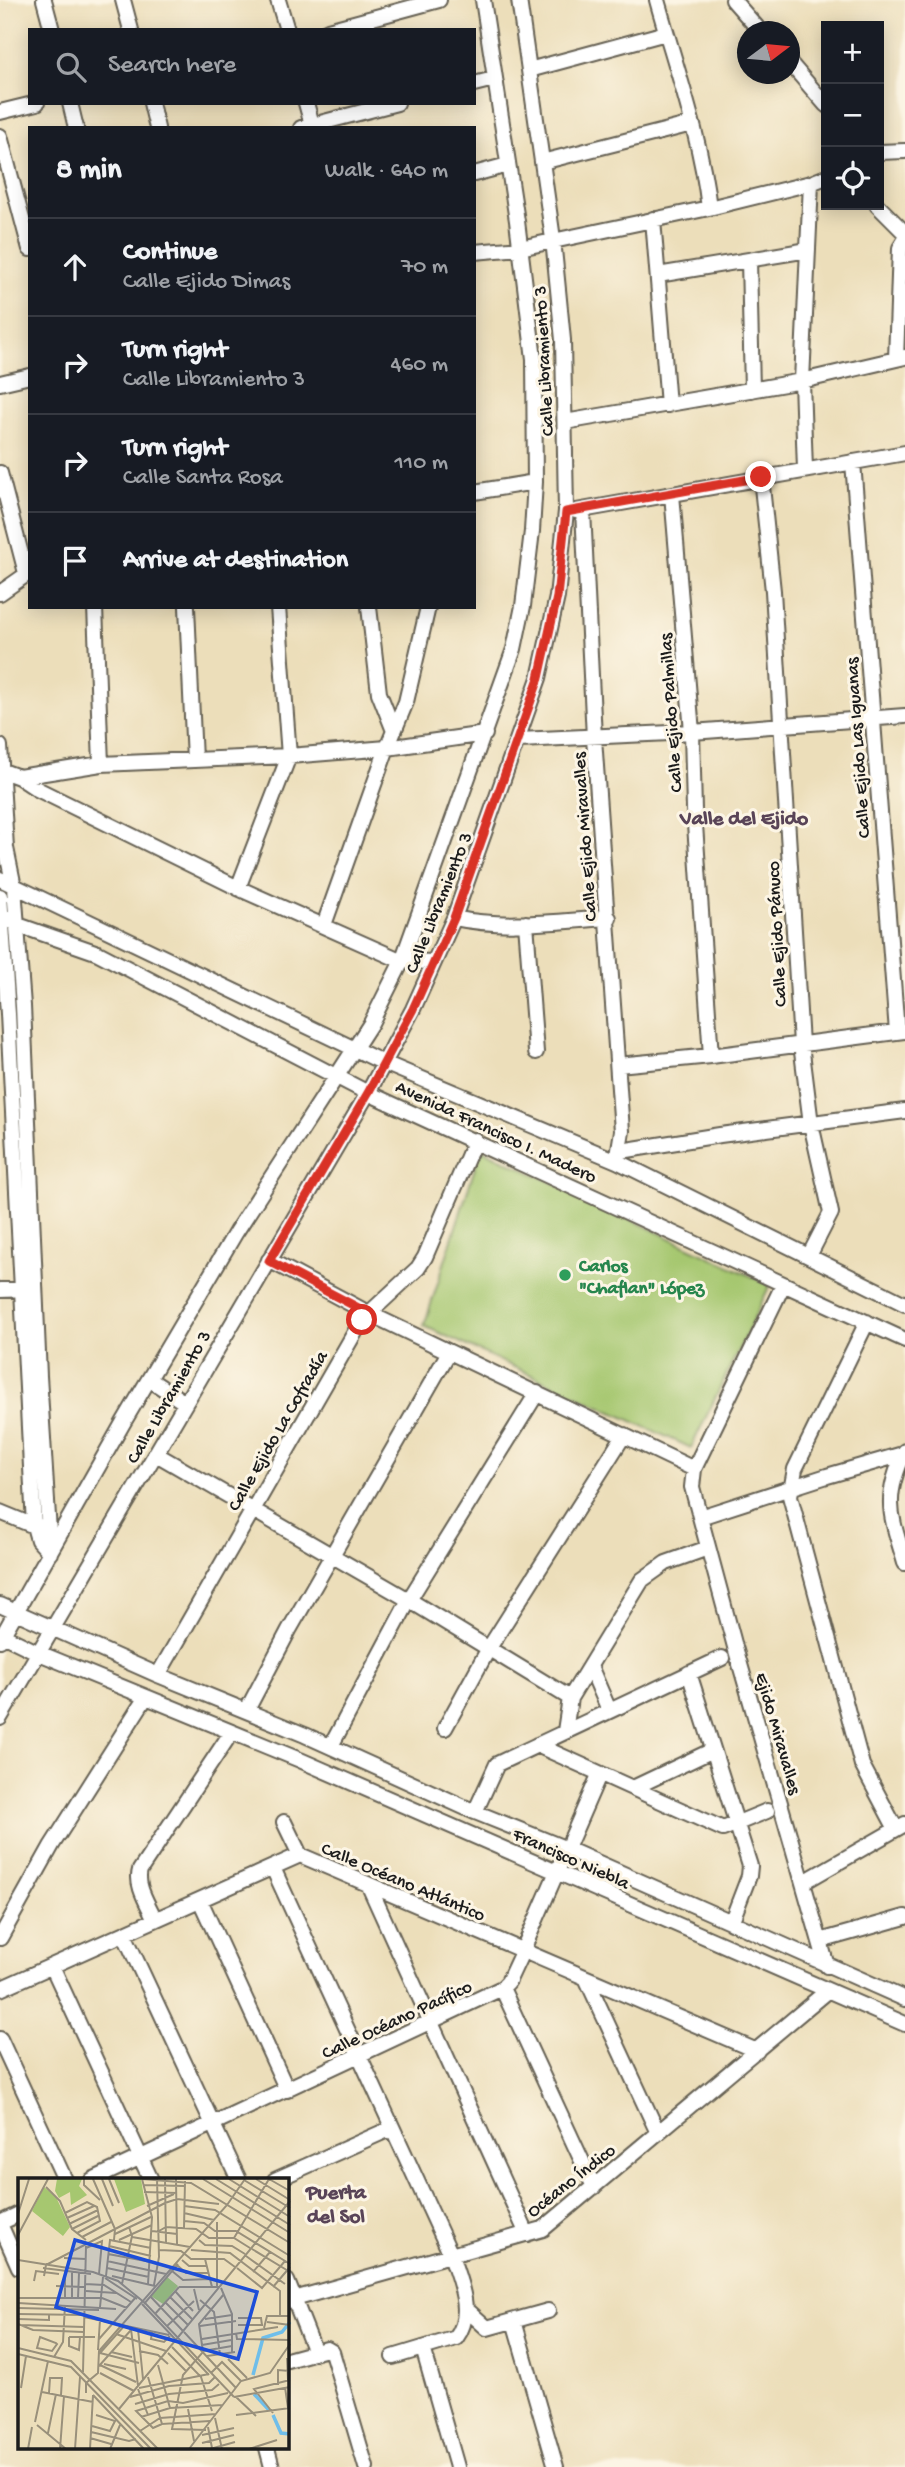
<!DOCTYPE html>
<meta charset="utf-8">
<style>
:root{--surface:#171b24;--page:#242831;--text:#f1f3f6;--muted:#9ea1a6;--line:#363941}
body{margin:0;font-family:"Gochi Hand",sans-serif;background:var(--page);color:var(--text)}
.controls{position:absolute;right:21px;top:21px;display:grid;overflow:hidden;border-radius:0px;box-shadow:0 4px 18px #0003}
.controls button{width:63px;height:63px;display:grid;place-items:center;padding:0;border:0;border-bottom:2px solid var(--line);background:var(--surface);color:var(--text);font:35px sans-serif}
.compass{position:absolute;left:737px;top:21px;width:63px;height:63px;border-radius:50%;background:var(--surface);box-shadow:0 4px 18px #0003;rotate:74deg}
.stop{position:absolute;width:21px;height:21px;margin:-16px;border:5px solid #d93025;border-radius:50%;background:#fff}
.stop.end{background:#d93025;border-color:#fff;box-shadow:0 2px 7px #0008}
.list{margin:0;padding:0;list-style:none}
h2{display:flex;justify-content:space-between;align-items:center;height:91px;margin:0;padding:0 28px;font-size:30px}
h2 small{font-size:23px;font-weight:400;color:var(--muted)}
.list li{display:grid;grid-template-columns:46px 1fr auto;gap:21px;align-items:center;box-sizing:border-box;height:98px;padding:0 28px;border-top:2px solid var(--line)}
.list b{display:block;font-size:26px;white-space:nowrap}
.list p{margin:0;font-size:23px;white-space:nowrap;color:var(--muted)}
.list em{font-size:23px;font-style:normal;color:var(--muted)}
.icon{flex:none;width:38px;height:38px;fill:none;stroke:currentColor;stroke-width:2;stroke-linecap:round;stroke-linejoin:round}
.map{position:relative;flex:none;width:905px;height:2467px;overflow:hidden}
.search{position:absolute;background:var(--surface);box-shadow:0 4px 18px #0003;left:28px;top:28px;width:448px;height:77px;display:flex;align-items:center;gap:18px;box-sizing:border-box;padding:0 24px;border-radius:0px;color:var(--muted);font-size:26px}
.panel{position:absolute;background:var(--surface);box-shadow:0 4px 18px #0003;left:28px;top:126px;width:448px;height:483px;border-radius:0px}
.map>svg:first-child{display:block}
.green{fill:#a6c770;stroke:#617246;stroke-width:2}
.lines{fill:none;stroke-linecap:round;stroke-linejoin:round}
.minor-casing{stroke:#656053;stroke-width:18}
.minor{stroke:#fff;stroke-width:14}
.route{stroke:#d93025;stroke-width:9}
.leisure-dot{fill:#2e9e5b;stroke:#fcf5e5;stroke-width:2.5}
.labels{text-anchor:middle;stroke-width:6;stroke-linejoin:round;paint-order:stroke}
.street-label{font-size:19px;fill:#1c1c1c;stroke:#fcf5e5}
.leisure-label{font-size:19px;font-weight:bold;fill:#27864d;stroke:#fcf5e5;text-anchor:start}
.neighbourhood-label{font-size:21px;font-weight:bold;fill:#594457;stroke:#fcf5e5}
.inset-river{fill:none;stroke:#6fbeea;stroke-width:3.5}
.inset-road{fill:none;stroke:#99907b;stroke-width:2}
.view{fill:#1d4ed8;fill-opacity:0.15;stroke:#1d4ed8;stroke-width:3.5}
.inset-edge{fill:none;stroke:#1c1c1c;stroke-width:3.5}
</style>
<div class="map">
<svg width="905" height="2467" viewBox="0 0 905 2467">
<rect width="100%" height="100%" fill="#fcf5e5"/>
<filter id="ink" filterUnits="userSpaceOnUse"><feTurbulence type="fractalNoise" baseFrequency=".0143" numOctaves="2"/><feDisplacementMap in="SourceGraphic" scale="14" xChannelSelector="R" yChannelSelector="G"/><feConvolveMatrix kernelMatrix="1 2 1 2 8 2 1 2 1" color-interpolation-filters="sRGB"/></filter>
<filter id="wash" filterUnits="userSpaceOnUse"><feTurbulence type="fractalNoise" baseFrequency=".00686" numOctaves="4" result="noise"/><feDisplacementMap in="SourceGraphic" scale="28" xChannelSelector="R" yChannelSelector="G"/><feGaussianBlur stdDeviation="1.57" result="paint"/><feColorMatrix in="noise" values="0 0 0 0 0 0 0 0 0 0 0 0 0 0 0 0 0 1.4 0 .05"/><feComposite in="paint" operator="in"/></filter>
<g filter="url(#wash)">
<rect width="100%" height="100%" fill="#ecdeba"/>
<path class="green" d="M481 1149 770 1285 691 1448 424 1326Z"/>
</g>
<g filter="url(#ink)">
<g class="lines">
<g class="minor-casing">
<path id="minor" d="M44 0 52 30
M123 0 131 30
M278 0 287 30
M657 0C676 68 701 138 709 208
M733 0 761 32
M328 30 439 0
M790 63 826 105
M529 70 666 33
M474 84 494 79
M70 103 76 128
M151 103 157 128
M306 103 313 128
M0 112 37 103
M301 128 397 103
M0 136 30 249
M879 152 905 151
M542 162 692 124
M474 174 508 165
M877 205 905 233
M653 219 668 405
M474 252 520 248 709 208 811 183 826 177
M749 260 752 390
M658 275 808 250
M896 359 900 248 905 240
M0 383 30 376
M565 422 802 381 905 357
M853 462 897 1032
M805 470 802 381 811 183
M0 473 26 573
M761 477 773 591 801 1044 811 1124 831 1213 809 1256
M474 492 535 482
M672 494 692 732 694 810 711 1056
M583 510 594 738 622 1131 617 1161
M576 511 905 453
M0 593 30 572
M95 607 101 764
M187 607 194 760
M369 607 379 693 394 731
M519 740 692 732 905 716
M0 746 6 848 14 887 23 1006 39 1376 49 1532 56 1541
M0 770 19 777 37 789 238 888 402 961 434 962
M19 777 101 764 289 756 387 748 485 734
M0 879 384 1063 617 1161 905 1304
M238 888 289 756 278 607
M0 896 8 1014 34 1526 38 1540 50 1553
M0 914 18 925 98 953 368 1093 905 1340
M454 918C504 929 559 921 609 918
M526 923 536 1052
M324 925 387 748 406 702 428 607
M618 1065 711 1056 904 1031
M621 1151 720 1135 905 1111
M269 1260 368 1313 694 1469
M783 1285 694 1469 692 1487 735 1647 827 1966
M0 1290 30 1289
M867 1322 795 1469 790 1496 862 1765 896 1829
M149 1379 185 1403
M905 1451C882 1500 891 1515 905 1563
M156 1454 409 1600 570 1698
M0 1512 34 1526H40
M700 1517 827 1476 903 1454
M0 1605 158 1675 305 1735 475 1812 567 1849 905 1999
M0 1634 39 1653 300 1760 905 2024
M0 1640 123 1423 236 1232 371 1023 402 961 514 649 523 606 532 531 535 482 534 359 517 221 483 0
M590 1666 609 1710
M689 1673 750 1866 749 1876 731 1923
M158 1675 362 1320 418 1268 425 1257 475 1140
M247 1710 289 1630 449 1352
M0 1718 368 1093 413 1009 454 918 539 678 557 597 566 511 563 340 553 239 519 0
M445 1728 489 1648 624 1435
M565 1731 570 1698 642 1580 666 1563 708 1548
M537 1745 723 1829 767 1811
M331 1746 409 1600 537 1393
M633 1788 713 1750
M475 1812 497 1764 722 1658
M284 1822 300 1855
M273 1868 451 2255C459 2281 475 2313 456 2338L393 2357
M804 1882 905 1824
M369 1886 527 2234
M200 1900 287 2090
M155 1920C149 1905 135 1886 140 1870L231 1733
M124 1934 239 2180
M0 1938 52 1845 146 1697
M820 1941 905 1917
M52 1966 151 2180
M587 1980 658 2133
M502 1988 594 2187
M0 1989 300 1855 757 2051
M0 2039 65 2180
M92 2180 502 1988 508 1982 522 1952 599 1775
M275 2180 392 2128
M0 2223 19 2214
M0 2224 19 2267
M287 2281 315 2352
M287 2301 543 2229 827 1991
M466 2309 487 2328 548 2311
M514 2321 556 2467
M423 2348 457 2467
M287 2360 327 2349 332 2352 366 2467
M267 2448 272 2467"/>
</g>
<use href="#minor" class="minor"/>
</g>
</g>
<g class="lines" filter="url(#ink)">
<path class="route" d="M362 1320 368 1313 269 1261 368 1093 413 1009 454 918 539 678 557 597 566 512 761 477"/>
</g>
<circle class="leisure-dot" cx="565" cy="1275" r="7"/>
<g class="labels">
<g class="street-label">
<text transform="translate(542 361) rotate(-93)" y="7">Calle Libramiento 3</text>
<text transform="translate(669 713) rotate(-94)" y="7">Calle Ejido Palmillas</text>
<text transform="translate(856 748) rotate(-94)" y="7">Calle Ejido Las Iguanas</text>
<text transform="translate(583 837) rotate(-94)" y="7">Calle Ejido Miravalles</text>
<text transform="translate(437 902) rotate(-68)" y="7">Calle Libramiento 3</text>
<text transform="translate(775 934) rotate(-93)" y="7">Calle Ejido Pánuco</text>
<text transform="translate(497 1130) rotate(25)" y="7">Avenida Francisco I. Madero</text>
<text transform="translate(167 1396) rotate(-60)" y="7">Calle Libramiento 3</text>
<text transform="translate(276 1430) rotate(-60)" y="7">Calle Ejido La Cofradía</text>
<text transform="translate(780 1733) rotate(74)" y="7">Ejido Miravalles</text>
<text transform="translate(572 1857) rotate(24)" y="7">Francisco Niebla</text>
<text transform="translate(404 1880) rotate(23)" y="7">Calle Océano Atlántico</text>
<text transform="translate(396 2018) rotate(-25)" y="7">Calle Océano Pacífico</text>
<text transform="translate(570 2179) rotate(-38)" y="7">Océano Índico</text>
</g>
<g class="leisure-label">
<text x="579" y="1271">Carlos<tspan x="579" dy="22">"Chaflan" López</tspan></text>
</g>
<g class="neighbourhood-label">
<text x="744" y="824">Valle del Ejido</text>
<text x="336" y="2198">Puerta<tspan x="336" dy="24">del Sol</tspan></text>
</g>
</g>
<g transform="translate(18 2178)">
<rect width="271" height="271" fill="#ecdeba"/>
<path d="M39 1H64L61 8 69 17 53 27 52 14 41 20 37 13ZM96 1H123L127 26 108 34ZM26 9 38 19 52 49 45 58 14 33ZM149 99 160 108 145 126 133 118Z" fill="#a6c770"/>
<path class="inset-river" d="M235 197 245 160 264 154 272 144M236 216 251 232M255 237 263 255 272 256"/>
<path class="inset-road" d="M66 1V7L82 22M75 1 97 51 96 62M84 1 95 28M91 1 101 25M124 1 173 5 272 65M124 1 134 39 130 106M147 1 148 65M158 1 159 66M185 1 272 55M198 1 272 47M211 1 272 39M238 1 272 22M251 1 272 13M226 2 272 30M125 7 166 8M28 9 42 23 54 51 68 62M126 14 159 15M129 28 156 16M166 28 197 32 272 78M47 35 69 24 79 29 82 43 59 55M166 35 196 42M0 36 11 1M49 40 76 28M166 43 186 45 197 53H218L272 86M51 46 80 32M166 50 167 3M54 51 80 38M134 53 159 56M141 53 148 49 178 51 191 60H216L232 70M97 56 133 39M0 57 30 1M64 59 93 44M114 59 172 69M216 60 251 1M101 62 134 47M181 62 187 67 214 68 227 76M91 68 133 78M68 70 84 63 81 96M234 71 272 94M141 72 163 73 173 81H206L217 89M173 72 212 75 262 113V137M90 76 133 84M228 78 267 106M46 80 68 81M187 81 194 109M0 82 75 94 100 103 127 125 216 219M164 82 171 88H189M89 83 148 96M159 87 168 95H191M25 90 73 96M89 90 131 99M219 90 244 110 267 83M154 93 165 102 192 101M235 94 252 74M26 98 28 87 147 25 159 21 201 26M88 98 92 62 133 70M94 98 137 108M87 100 119 121M16 103 18 93 41 96M67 106 86 107 113 124M104 106 114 58 111 49M136 107 141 79 139 1M38 108 67 109M161 109H201M199 109V44M255 109 272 89M203 110 214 136V174M176 111 181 132M68 113 98 115M157 113 175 133M132 118 165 153M47 119V93M152 119 174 141M0 120H84L109 130M54 120V94M60 120 61 95M182 122 196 134 202 176M147 124 170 147M0 125 98 131M124 126 191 197M126 126 160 86M82 129 85 99M0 130 81 132M0 136 66 137M137 136 161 109M66 139 151 157M220 140H243L244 147M0 141 31 142V137M187 141 214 137M249 144 272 147M0 146 15 152 66 154M2 147 66 149M220 147H245M149 148 176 123M182 148 218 143M246 150 249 138H272M113 151 120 208M120 151 125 201M134 154 133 161 146 164 152 158M166 154 218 210M218 155 219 161 272 162M98 156 148 173M22 159 38 165 39 166 34 173 19 170ZM51 159V168L61 172 62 159M51 159H77M81 161 118 119M184 161 260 149M184 167 213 162M154 169 183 199 194 233M0 170 53 183 140 271M80 172 82 142M121 173 140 177 150 186M185 173 214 168M93 174 114 179M82 175 107 147M82 175 121 185M150 175 168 193M0 176 53 189 133 271M189 178 217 174M36 179 45 164 47 127M269 180 270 202M210 181 229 200M86 186 108 191M82 187 118 204M140 187 152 230M81 188 113 152M65 194 68 68M82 195 116 213M193 195 204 184 223 203M130 199 144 246 192 243M260 207V192L272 193M267 209 270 230M3 210 8 178M121 210 191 196M120 211 130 237M24 214 75 224M31 215 32 200H44L43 217M68 215V205L80 195 81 173 209 27 227 1M75 217 126 271M112 219 151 208 191 205 197 199M216 219 272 209M218 219 238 238M117 226 151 216 194 212 201 206M101 231 272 23M170 231 176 263M255 235 236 211 272 202M218 237 272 230M123 239 152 230 205 227M197 240 204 271M17 244 30 183M144 246 135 250 118 233 150 223 165 225 210 215M19 247 48 271M74 248 92 253 97 243 78 237M190 249 194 270M188 252 154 251 165 197 185 174 181 146 206 116M122 253 142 240 198 236M73 254 111 263 118 261M30 255 38 216M184 257 216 250M72 260 93 266M184 265 216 257M10 271 14 249M42 271 46 218M57 271 62 199M72 271 75 217M92 271 102 247M171 271 223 203 252 195 272 166M192 271 217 264M231 271 259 262"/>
<path class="view" d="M57 62 239 114 220 181 38 129Z"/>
<rect width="271" height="271" class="inset-edge"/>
</g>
</svg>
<div class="controls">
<button>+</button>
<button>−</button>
<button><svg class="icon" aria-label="locate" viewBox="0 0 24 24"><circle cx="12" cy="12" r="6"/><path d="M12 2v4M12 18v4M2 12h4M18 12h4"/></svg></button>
</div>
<svg class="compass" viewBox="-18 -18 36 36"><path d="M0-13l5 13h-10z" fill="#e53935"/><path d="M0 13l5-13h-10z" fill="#9ea1a6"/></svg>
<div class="stop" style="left:362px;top:1320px"></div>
<div class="stop end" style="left:761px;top:477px"></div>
<div class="search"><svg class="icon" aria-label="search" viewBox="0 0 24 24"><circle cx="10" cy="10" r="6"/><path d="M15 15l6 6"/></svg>Search here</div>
<section class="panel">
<h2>8 min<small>Walk · 640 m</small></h2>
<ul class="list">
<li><svg class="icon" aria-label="ahead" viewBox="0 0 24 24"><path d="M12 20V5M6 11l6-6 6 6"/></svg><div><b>Continue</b><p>Calle Ejido Dimas</p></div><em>70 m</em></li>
<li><svg class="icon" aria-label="right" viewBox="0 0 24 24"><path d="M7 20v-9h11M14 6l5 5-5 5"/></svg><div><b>Turn right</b><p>Calle Libramiento 3</p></div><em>460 m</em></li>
<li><svg class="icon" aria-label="right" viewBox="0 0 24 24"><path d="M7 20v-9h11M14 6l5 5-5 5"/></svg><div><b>Turn right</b><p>Calle Santa Rosa</p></div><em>110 m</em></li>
<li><svg class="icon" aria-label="arrive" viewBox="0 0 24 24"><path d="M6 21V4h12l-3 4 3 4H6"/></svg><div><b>Arrive at destination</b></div></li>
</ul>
</section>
</div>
